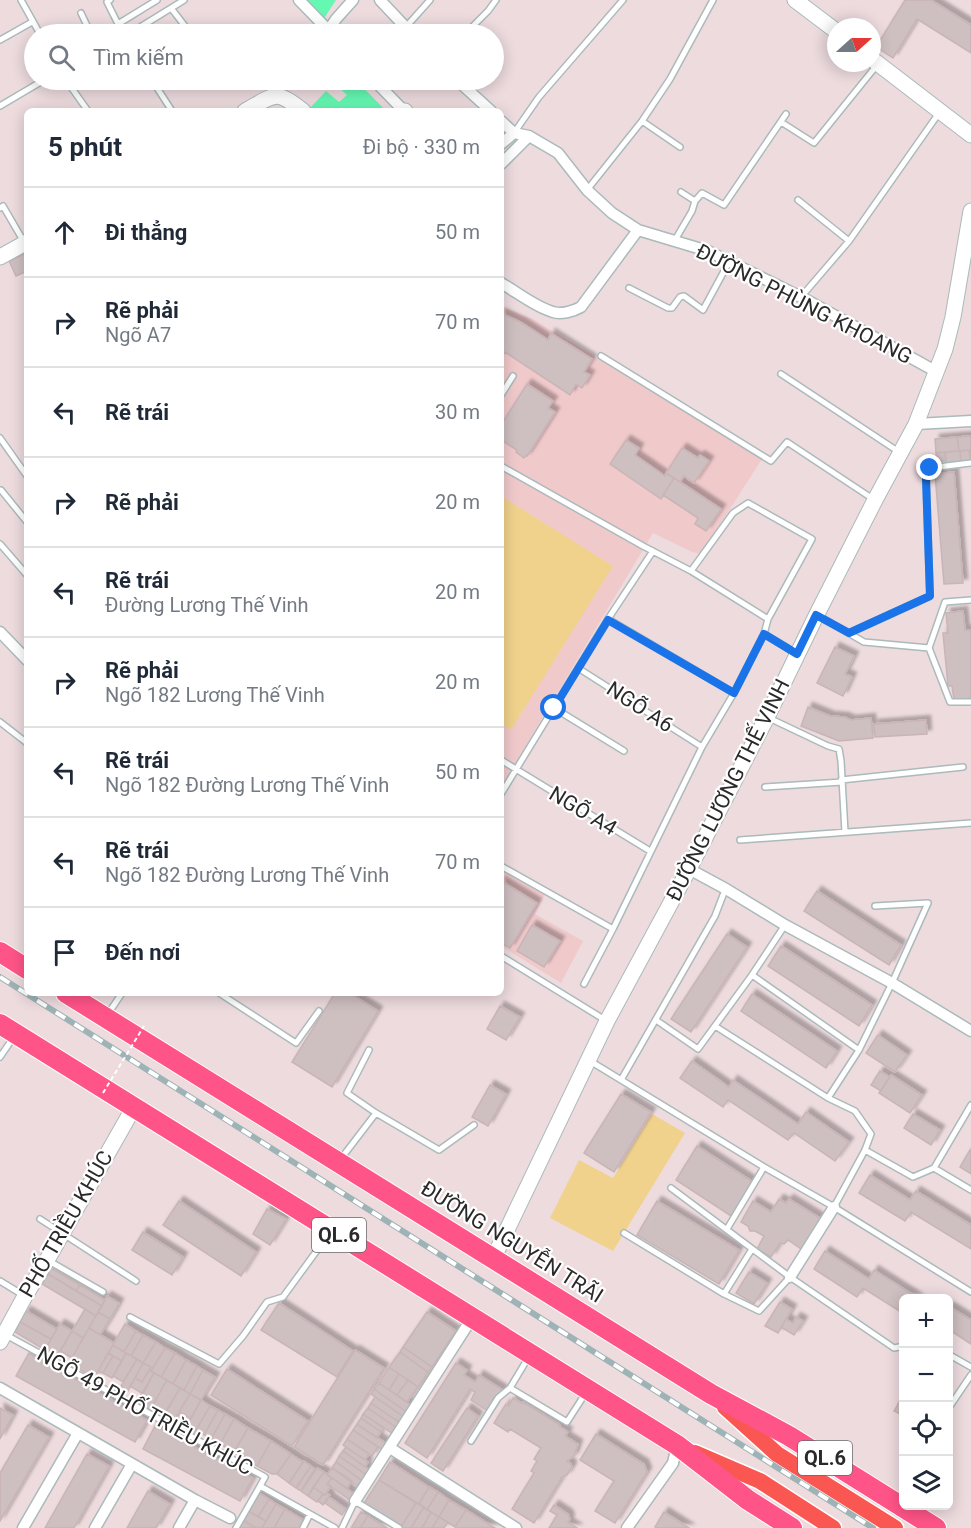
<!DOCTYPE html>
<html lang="vi">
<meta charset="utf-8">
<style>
:root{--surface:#fff;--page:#f2f2f3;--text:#1f2937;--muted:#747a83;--line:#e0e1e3}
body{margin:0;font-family:Roboto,sans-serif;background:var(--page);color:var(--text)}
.controls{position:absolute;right:18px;bottom:18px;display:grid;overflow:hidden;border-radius:9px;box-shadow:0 3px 15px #0003}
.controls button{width:54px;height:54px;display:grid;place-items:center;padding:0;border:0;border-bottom:2px solid var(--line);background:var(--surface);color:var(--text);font:30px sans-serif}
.compass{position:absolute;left:827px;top:18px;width:54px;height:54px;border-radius:50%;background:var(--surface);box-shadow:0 3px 15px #0003;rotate:69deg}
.stop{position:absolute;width:18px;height:18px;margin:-14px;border:4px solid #1a73e8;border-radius:50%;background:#fff}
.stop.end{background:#1a73e8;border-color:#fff;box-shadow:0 2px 6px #0008}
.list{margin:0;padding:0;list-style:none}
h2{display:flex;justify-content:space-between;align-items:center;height:78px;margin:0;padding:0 24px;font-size:26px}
h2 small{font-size:20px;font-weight:400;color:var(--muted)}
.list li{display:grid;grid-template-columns:39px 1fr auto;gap:18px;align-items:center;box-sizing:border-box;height:90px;padding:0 24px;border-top:2px solid var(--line)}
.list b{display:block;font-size:22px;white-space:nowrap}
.list p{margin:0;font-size:20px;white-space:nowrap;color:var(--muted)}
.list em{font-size:20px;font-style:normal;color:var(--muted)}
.icon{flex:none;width:33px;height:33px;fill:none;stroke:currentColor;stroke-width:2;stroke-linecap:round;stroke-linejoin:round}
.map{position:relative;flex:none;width:971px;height:1528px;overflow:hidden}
.search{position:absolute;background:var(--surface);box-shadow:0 3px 15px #0003;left:24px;top:24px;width:480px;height:66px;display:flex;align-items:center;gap:15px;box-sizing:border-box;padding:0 21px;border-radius:33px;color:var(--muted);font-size:22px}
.panel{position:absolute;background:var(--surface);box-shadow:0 3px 15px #0003;left:24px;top:108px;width:480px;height:888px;border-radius:9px}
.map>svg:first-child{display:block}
.education{fill:#f0c9cb}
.pitch{fill:#f0d28d}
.water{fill:#65f8b3}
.building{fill:#cebfc1;stroke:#c9b4b6;stroke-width:1.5;filter:url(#shadow)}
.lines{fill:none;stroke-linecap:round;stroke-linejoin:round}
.lane-casing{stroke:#abbabb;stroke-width:8}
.street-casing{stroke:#abbabb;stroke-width:13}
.secondary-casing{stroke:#abbabb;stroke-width:17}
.primary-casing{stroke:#fff;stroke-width:19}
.highway-casing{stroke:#fff;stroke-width:22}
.lane{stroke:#fff;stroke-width:5}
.street{stroke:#fff;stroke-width:10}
.secondary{stroke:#fff;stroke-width:15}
.primary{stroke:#fb5752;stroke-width:16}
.highway{stroke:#ff5487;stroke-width:20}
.rail-casing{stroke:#9db3b6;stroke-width:6}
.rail{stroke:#fff;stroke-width:4;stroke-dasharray:11;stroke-linecap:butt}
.path-bridge{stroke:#fff;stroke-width:2;stroke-dasharray:4.5 3;stroke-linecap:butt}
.route{stroke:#1a73e8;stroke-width:8}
.labels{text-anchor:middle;stroke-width:4.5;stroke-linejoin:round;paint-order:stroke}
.shield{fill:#fff;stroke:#6a6a6a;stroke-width:1.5}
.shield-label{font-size:20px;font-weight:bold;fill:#2a2a2a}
.street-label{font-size:21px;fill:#2a2a2a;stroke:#fff}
</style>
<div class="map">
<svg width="971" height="1528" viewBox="0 0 971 1528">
<defs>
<filter id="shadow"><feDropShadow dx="4.5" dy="-4.5" stdDeviation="1.5" flood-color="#0004"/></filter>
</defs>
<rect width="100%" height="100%" fill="#eddbde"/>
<path class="education" d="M501 306 532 319 660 395 762 459 701 554 692 552 653 533 501 787Z
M501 870 545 894 535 914 583 941 561 983 501 946Z"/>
<path class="pitch" d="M501 496 613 566 511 730 501 724Z
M652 1114 685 1133 613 1251 550 1218 579 1160 613 1178Z"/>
<path class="water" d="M305 0H336L323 20Z
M337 80H356L386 111H313L310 108 326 91 339 102 347 95 334 83Z"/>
<path class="building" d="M905 0H931L971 25V53L917 19 893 58 876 47Z
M27 253V271L16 276 9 261Z
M501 313 522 323 548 340 551 333 592 359 584 372 590 375 582 388 576 384 570 395 505 352 501 357Z
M527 384 553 401 548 408 555 412 527 456 526 455 524 458 516 452 517 450 501 440V425Z
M971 436V450L959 451 957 437Z
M957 437 959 451 936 453 935 439Z
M626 440 639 448 635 455 665 476 666 473 674 478 661 499 610 464Z
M682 448 698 458 700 455 709 461 694 483 684 476 680 482 666 473Z
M969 450 971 461 961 463 960 451Z
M960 451 961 463 946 464 945 452Z
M945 452 946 461H937L936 453Z
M954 472 963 583 944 584 935 474Z
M674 478 721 509 706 531 695 524 698 518 663 495Z
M963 611 965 630H970L971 635V698L954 700 952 686H948L943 633H948L946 613Z
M835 647 854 656 845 674 852 677 843 696 817 683Z
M808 707 830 716 844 717 851 720 871 718 873 738 839 741 801 726Z
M926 720 927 734 875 737 874 724Z
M501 881 537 903 510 948 501 943Z
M817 891 901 945 889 965 804 911Z
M532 925 560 941 544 967 517 951Z
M727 934 747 947 691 1032 671 1019Z
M781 946 872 1005 859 1026 768 966Z
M335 993H349L378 1011 332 1087 292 1062Z
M752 994 837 1051 826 1068 741 1011Z
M500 1006 520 1017 506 1040 487 1029Z
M878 1035 907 1055 895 1072 866 1053Z
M692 1061 729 1087 733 1080 798 1124 806 1112 849 1142 835 1161 794 1133 788 1140 728 1100 723 1107 680 1078Z
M880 1071 890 1077 881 1091 871 1085Z
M891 1075 922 1095 910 1113 879 1093Z
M490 1085 506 1094 488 1126 472 1117Z
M621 1094 651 1112 614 1172 584 1153Z
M913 1114 940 1130 931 1145 904 1128Z
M697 1146 753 1182 731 1216 676 1180Z
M970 1150H971V1174L960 1167Z
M870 1175 910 1200 916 1191 971 1225V1249L911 1212 905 1221 859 1193Z
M779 1199 786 1203 789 1199 823 1220 804 1251 788 1240 784 1244 780 1243 771 1257 757 1249 764 1236 755 1231H750L748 1226 741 1222 753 1201 771 1212Z
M179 1201 256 1252 241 1276 163 1225Z
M657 1201 739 1250 719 1284 637 1235Z
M267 1209 286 1219 270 1245 253 1234Z
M143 1232 183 1257 172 1275 132 1250Z
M825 1251 869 1279 874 1270 918 1298H904V1314L863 1288 857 1297 814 1269Z
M51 1268 80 1285 76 1291 48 1274Z
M749 1272 767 1283 754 1304 736 1293Z
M48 1274 102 1306 96 1316 42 1284Z
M80 1285 105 1300 102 1306 76 1291Z
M107 1296 119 1303 110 1319 98 1312Z
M780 1302 792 1309 778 1333 765 1326Z
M279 1303 353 1351 337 1377 261 1330Z
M948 1306 971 1320V1344L948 1329Z
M85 1309 96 1316 83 1338 72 1331Z
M26 1311 57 1329 51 1339 20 1322Z
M98 1312 110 1319 100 1335 89 1328Z
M427 1312 456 1331 432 1367 403 1347Z
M796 1317 803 1321 794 1335 781 1327 786 1319 793 1323Z
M20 1322 51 1339 45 1350 15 1332Z
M60 1324 72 1331 57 1357 45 1350Z
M125 1324 136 1331 124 1352 113 1345Z
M89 1328 114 1343 94 1378 69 1363Z
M72 1331 83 1338 72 1358 60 1351Z
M136 1331 143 1335 131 1356 124 1352Z
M143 1335 156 1342 143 1363 131 1356Z
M156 1342 165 1348 151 1371 149 1370 151 1367 143 1363Z
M113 1345 126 1353 122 1361 108 1353Z
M403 1347 432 1367 428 1372 400 1352Z
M165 1348 175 1353 161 1377 151 1371Z
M355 1350 384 1368 323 1465 294 1447Z
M400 1352 428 1372 418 1387 389 1367Z
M29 1353 147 1420 135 1442 16 1376Z
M108 1353 113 1356 103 1373 98 1371Z
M126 1353 137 1359 123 1382 113 1376Z
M175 1353 186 1360 173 1384 161 1377Z
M113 1356 122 1361 112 1378 103 1373Z
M137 1359 143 1363 128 1391 121 1386Z
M186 1360 197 1366 184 1390 173 1384Z
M143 1363 151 1367 142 1382 135 1378Z
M456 1363 467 1370 464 1375 475 1382 479 1375 503 1390 489 1412 471 1400 475 1392 470 1389 427 1458 405 1443Z
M197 1366 203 1370 190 1394 184 1390Z
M389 1367 399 1374 389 1390 379 1383Z
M227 1369 308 1421 292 1446 211 1395Z
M149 1370 154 1373 143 1394 130 1386 135 1378 142 1382Z
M203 1370 215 1377 201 1400 190 1394Z
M154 1373 167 1380 150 1410 137 1402Z
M399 1374 408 1380 397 1395 389 1390Z
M167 1380 180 1388 165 1414 152 1406Z
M408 1380 418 1387 407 1402 397 1395Z
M379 1383 412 1406 408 1413 374 1389Z
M180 1388 190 1394 173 1422 163 1416Z
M374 1389 408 1413 404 1417 371 1394Z
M190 1394 201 1400 191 1419 179 1412Z
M904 1394V1416L894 1411Z
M375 1397 404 1417 400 1423 371 1403Z
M513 1398 522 1403 523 1402 560 1425 559 1426 568 1432 565 1436 578 1444 574 1456 567 1461 571 1464 572 1467 567 1475 562 1477 534 1523 512 1509 534 1473 531 1471 537 1461 534 1459 541 1448 510 1429 508 1432 494 1423 506 1404 509 1406Z
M201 1400 210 1406 194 1434 185 1428Z
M371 1403 400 1423 397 1428 368 1408Z
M210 1406 218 1410 204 1435 196 1430Z
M0 1408 13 1415 0 1439Z
M368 1408 397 1428 393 1434 363 1414Z
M467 1408 478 1416 443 1471 431 1463Z
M218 1410 225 1414 211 1439 204 1435Z
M225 1414 234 1419 220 1444 211 1439Z
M363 1414 384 1428 381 1432 361 1418Z
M361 1418 381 1432 377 1438 357 1424Z
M234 1419 248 1428 234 1452 220 1444Z
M357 1424 387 1444 383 1450 353 1430Z
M28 1425 49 1437 0 1521V1473Z
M155 1426 253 1478 240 1501 143 1449Z
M248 1428 271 1441 257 1466 234 1452Z
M353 1430 378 1447 372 1456 347 1439Z
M596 1434 644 1464 647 1472 615 1523 595 1511 614 1481 580 1460Z
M347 1439 369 1454 365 1460 343 1445Z
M271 1441 291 1454 277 1474H272L257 1466Z
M346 1447 368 1462 365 1467 343 1451Z
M343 1451 371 1471 368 1476 339 1456Z
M87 1454 109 1466 74 1528H45Z
M291 1454 303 1462 289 1483 277 1474Z
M339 1456 368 1476 364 1482 336 1462Z
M304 1461 311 1466 296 1488 289 1483Z
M336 1462 364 1482 360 1488 332 1468Z
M390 1462 429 1487 419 1504 379 1480Z
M311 1466 315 1469 301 1491 296 1488Z
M317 1468 324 1472 308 1496 301 1491Z
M332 1468 352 1481 347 1488 327 1475Z
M324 1472 332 1478 327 1484 331 1486 325 1495 313 1487Z
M332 1478 354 1494 350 1500 327 1484Z
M379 1480 416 1503 401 1527 364 1503Z
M313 1487 323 1494 317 1502 308 1496Z
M429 1487 438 1492 427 1510 419 1504Z
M148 1491 170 1504 156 1528H127Z
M257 1492 269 1499 258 1517 247 1510Z
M438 1492 449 1500 439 1517 427 1510Z
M327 1493 330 1495 323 1505 318 1501 323 1494 325 1495Z
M329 1497 346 1509 342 1515 325 1503Z
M269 1499 276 1504 266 1521 258 1517Z
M449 1500 466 1510 455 1527 439 1517Z
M416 1503 424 1507 411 1528H404L401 1527Z
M276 1504 285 1509 274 1528H262Z
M554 1505 568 1514 570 1519 568 1522 577 1528H549L557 1515 550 1511Z
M424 1507 431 1512 422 1528H411Z
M285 1509 305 1521 301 1528H274Z
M247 1510 266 1521 262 1528H256L241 1519Z
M466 1510 495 1528H457L455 1527Z
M361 1512 368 1516 360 1528H351Z
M431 1512 439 1517 432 1528H422Z
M664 1512 689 1528H657L655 1527Z
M368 1516 387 1528H360Z
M439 1517 448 1522 444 1528H432Z
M241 1519 256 1528H240L238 1526Z"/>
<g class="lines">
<g class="lane-casing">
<path id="lane" d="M21 0 40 34
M110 0 107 2 123 34
M171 8 191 34
M81 13 91 34
M118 24 157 0
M405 28 430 0
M129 34 184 0
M465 34 488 11 496 0
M0 40 32 22
M66 80 88 111
M152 80 172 111
M0 106 44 80
M642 121 680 147
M781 122 814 143 877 65
M514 133 539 97 623 0
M587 190 642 121 670 79 713 0
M681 192 695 201
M798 200 849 241
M0 208 3 206 24 242
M675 240 692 211 695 201 702 193 724 205 786 114
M629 288 668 308H672L680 297 684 296 703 310 729 262
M801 297 849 241 939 113
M601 356 771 461 787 442 873 499
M781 374 899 452
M501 395 513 376
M0 438 27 476
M501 466 643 546 691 571 768 619
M0 490H1L27 522
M0 544 27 575
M819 616 864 642 929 648 950 702H971
M608 619 734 693
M849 633 930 596 926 478 930 468 971 463
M764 634 796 653
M929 648 945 602 971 600
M578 668 702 747
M554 708 624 751
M769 718 828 746 839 749 841 761 845 832
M0 722 27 743
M501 760 650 851
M841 780 963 767
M765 787 842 782
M501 794 608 619 653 551
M740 840 971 823
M501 866 613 929
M501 956 605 1020
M752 975 859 1050
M584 984 613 929 702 747 734 693 764 634 768 619 812 539 748 503 733 513 691 571
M219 993 296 1043 319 1011
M108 1014 122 993
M656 1020 698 1049 752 975 785 925
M715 1026 828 1098 855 1111 871 1134 865 1150
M369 1050 347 1093 376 1113
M0 1057 13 1038
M590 1061 764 1167 834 1207 971 1292
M621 1080 715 916 725 890
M828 1098 859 1050 892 983 928 903 875 906
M340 1160 376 1113 439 1150 474 1125
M934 1168 971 1190
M671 1188 790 1277 894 1348 904 1346
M834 1207 865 1150 913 1177 934 1168 971 1105
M40 1219 136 1281
M727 1229 764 1167
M624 1233 724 1294 752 1249
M49 1261 103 1292
M0 1281 23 1295
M724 1294 759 1311 790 1277
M130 1317 219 1364 243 1336 267 1302 283 1297 329 1234
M6 1335 265 1477 260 1486 335 1528
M948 1354 971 1367
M528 1358 510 1388 567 1422 585 1394
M948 1409 971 1375
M471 1441 498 1398 510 1388
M236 1528 260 1486
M303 1528 310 1514
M342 1528 355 1501 399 1528"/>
</g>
<g class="street-casing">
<path id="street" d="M299 0 332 34
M380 0 412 34
M328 31 336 19 353 0
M374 80 403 110
M457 80 491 111
M501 121 514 133 529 136 558 153 587 190 612 213 638 230 708 251 801 297 937 372
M501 144 514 133
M501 164 529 136
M501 283C517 292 535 307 553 312 561 315 574 311 581 307L638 230
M916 424 971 421
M0 632 27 660
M689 869 726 889 785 925 892 983 971 1031
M790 1277 834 1207
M0 1388 195 1500 230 1518
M390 1448 516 1528
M355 1501 472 1318
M23 1528 78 1433
M95 1528 132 1464
M179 1528 195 1500
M627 1528 673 1463 677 1445"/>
</g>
<g class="secondary-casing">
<path id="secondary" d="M795 0 836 31
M872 59 971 135
M245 111C275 95 274 88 303 111
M402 111H405
M0 257 27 242
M493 1259 607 1021 689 869 767 717 817 614 875 500 916 424 945 349 953 317 971 211
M0 1342 25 1296 47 1260 134 1107"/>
</g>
<g class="primary-casing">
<path id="primary" d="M725 1407 777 1454 895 1528
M695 1453 760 1481 833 1528"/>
</g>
<g class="highway-casing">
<path id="highway" d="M0 952 27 969
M66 993 711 1394 789 1436 936 1528
M0 1024 677 1445 748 1500 792 1528"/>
</g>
<use href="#lane" class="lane"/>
<use href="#street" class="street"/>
<use href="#secondary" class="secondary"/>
<use href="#primary" class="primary"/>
<use href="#highway" class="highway"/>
<g class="rail-casing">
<path id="rail" d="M0 977 873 1528"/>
</g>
<use href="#rail" class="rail"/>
<path class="path-bridge" d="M103 1093 144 1026"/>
</g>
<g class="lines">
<path class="route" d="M554 708 608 620 734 693 764 634 797 654 816 615 849 633 930 596 926 478 930 468"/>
</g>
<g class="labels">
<g class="shield">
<rect x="312" y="1218" width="54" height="34" rx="4.5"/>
<rect x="798" y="1441" width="54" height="34" rx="4.5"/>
</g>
<g class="shield-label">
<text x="339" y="1242">QL.6</text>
<text x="825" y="1465">QL.6</text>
</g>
<g class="street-label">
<text transform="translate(804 304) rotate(27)" y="7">ĐƯỜNG PHÙNG KHOANG</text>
<text transform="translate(640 707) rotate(33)" y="7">NGÕ A6</text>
<text transform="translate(728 790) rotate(-63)" y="7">ĐƯỜNG LƯƠNG THẾ VINH</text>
<text transform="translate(583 811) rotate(31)" y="7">NGÕ A4</text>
<text transform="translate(66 1224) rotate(-60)" y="7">PHỐ TRIỀU KHÚC</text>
<text transform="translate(512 1242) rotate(32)" y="7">ĐƯỜNG NGUYỄN TRÃI</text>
<text transform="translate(145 1411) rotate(29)" y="7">NGÕ 49 PHỐ TRIỀU KHÚC</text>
</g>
</g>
</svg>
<div class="controls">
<button>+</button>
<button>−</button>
<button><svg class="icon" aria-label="locate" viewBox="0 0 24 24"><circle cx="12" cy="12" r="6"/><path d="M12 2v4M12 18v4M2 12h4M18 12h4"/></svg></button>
<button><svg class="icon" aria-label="layers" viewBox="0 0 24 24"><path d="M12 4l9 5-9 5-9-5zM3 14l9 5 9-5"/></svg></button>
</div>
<svg class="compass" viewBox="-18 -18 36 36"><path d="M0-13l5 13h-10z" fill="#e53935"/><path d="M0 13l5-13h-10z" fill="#747a83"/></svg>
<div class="stop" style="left:554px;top:708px"></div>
<div class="stop end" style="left:930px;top:468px"></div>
<div class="search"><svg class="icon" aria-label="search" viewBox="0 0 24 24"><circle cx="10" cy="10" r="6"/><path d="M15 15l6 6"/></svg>Tìm kiếm</div>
<section class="panel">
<h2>5 phút<small>Đi bộ · 330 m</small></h2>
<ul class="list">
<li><svg class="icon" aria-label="ahead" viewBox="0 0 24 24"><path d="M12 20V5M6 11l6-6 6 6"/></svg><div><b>Đi thẳng</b></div><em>50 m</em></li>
<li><svg class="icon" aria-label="right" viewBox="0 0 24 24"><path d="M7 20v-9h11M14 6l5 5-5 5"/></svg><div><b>Rẽ phải</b><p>Ngõ A7</p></div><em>70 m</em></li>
<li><svg class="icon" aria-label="left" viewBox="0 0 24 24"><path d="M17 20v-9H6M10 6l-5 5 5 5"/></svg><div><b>Rẽ trái</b></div><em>30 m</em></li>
<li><svg class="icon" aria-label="right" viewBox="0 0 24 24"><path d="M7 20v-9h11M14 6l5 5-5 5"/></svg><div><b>Rẽ phải</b></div><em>20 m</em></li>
<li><svg class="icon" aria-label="left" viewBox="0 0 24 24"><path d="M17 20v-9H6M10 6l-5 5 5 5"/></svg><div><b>Rẽ trái</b><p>Đường Lương Thế Vinh</p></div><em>20 m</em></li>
<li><svg class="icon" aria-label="right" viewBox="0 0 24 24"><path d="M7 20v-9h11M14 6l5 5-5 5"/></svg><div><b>Rẽ phải</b><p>Ngõ 182 Lương Thế Vinh</p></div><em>20 m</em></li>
<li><svg class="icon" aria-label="left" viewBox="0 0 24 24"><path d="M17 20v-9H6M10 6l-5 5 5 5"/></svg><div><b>Rẽ trái</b><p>Ngõ 182 Đường Lương Thế Vinh</p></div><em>50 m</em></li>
<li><svg class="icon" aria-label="left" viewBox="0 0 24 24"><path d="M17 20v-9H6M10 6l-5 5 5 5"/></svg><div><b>Rẽ trái</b><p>Ngõ 182 Đường Lương Thế Vinh</p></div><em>70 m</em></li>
<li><svg class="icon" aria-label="arrive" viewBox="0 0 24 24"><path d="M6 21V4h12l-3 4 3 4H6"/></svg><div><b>Đến nơi</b></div></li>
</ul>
</section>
</div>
